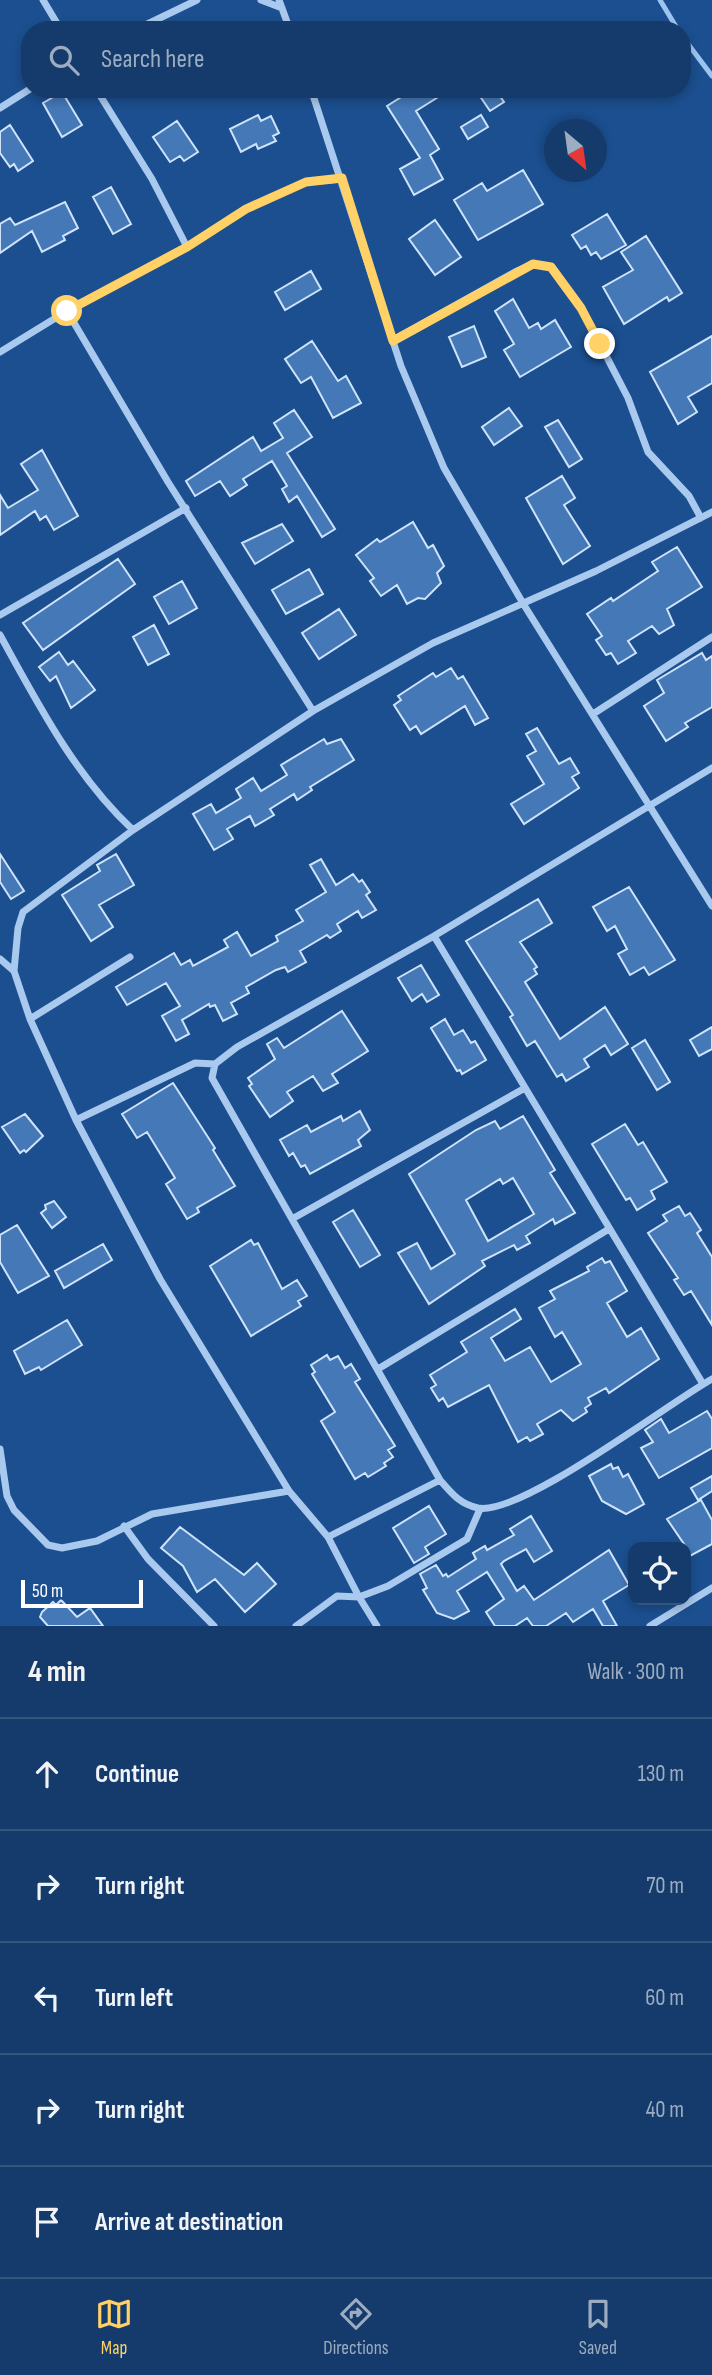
<!DOCTYPE html>
<meta charset="utf-8">
<style>
:root{--surface:#143b6b;--page:#1d4271;--text:#f1f3f6;--muted:#9dadc1;--line:#33557e;--accent:#ffd166}
body{margin:0;font-family:"Sofia Sans Condensed",sans-serif;background:var(--page);color:var(--text)}
.controls{position:absolute;right:21px;bottom:21px;display:grid;overflow:hidden;border-radius:14px;box-shadow:0 4px 10px #0003}
.controls button{width:63px;height:63px;display:grid;place-items:center;padding:0;border:0;border-bottom:2px solid var(--line);background:var(--surface);color:var(--text);font:35px sans-serif}
.compass{position:absolute;left:544px;top:119px;width:63px;height:63px;border-radius:50%;background:var(--surface);box-shadow:0 4px 10px #0003;rotate:151deg}
.scale{position:absolute;left:21px;bottom:18px;width:122px;box-sizing:border-box;padding-left:7px;border:4px solid #fff;border-top:0;font-size:19px;line-height:24px;white-space:nowrap;color:#fff;-webkit-text-stroke:5px #1b4f8f;paint-order:stroke}
.stop{position:absolute;width:21px;height:21px;margin:-16px;border:5px solid #ffd166;border-radius:50%;background:#fff}
.stop.end{background:#ffd166;border-color:#fff;box-shadow:0 2px 7px #0008}
.list{margin:0;padding:0;list-style:none}
h2{display:flex;justify-content:space-between;align-items:center;height:91px;margin:0;padding:0 28px;font-size:30px}
h2 small{font-size:23px;font-weight:400;color:var(--muted)}
.list li{display:grid;grid-template-columns:46px 1fr auto;gap:21px;align-items:center;box-sizing:border-box;height:112px;padding:0 28px;border-top:2px solid var(--line)}
.list b{display:block;font-size:26px;white-space:nowrap}
.list em{font-size:23px;font-style:normal;color:var(--muted)}
.icon{flex:none;width:38px;height:38px;fill:none;stroke:currentColor;stroke-width:2;stroke-linecap:round;stroke-linejoin:round}
.map{position:relative;flex:none;width:712px;height:1626px;overflow:hidden}
.search{position:absolute;background:var(--surface);box-shadow:0 4px 10px #0003;left:21px;right:21px;top:21px;height:77px;display:flex;align-items:center;gap:18px;box-sizing:border-box;padding:0 24px;border-radius:28px;color:var(--muted);font-size:26px}
.sheet{height:651px;background:var(--surface)}
nav{display:flex;justify-content:space-around;align-items:center;box-sizing:border-box;height:98px;border-top:2px solid var(--line);background:var(--surface);font-size:19px;color:var(--muted)}
nav a{display:grid;justify-items:center;gap:4px}
nav .on{color:var(--accent)}
.map>svg:first-child{display:block}
.lines{fill:none;stroke-linecap:round;stroke-linejoin:round}
.stream{stroke:#9cc4f0;stroke-width:5}
.building{fill:#4478b7;stroke:#cfe3fa;stroke-width:2;fill-rule:evenodd}
.minor{stroke:#a9c9ee;stroke-width:7}
.route{stroke:#ffd166;stroke-width:9}
</style>
<div class="map">
<svg width="712" height="1626" viewBox="0 0 712 1626">
<rect width="100%" height="100%" fill="#1b4f8f"/>
<g class="lines">
<path class="stream" d="M660 0 678 30
M682 36 712 76"/>
</g>
<path class="building" d="M414 89H451L416 111 439 149 430 155 443 179 414 195 400 169 420 158 387 106Z
M475 89H495L504 102 490 111Z
M62 92 82 125 62 137 43 103Z
M258 115 261 121 271 116 279 133 273 136 276 141 258 149 256 144 241 152 230 129Z
M481 115 488 127 468 139 461 127Z
M177 121 198 152 184 161 180 156 170 162 153 137Z
M10 125 33 161 18 171 14 164 10 167 0 153V132Z
M523 170 543 204 478 240 454 200 482 183 487 191Z
M111 187 131 224 113 234 93 197Z
M65 202 78 228 63 236 65 240 42 252 32 231 0 253V224L10 218 15 225Z
M607 214 626 245 601 259 596 252 591 255 586 246 581 249 572 235Z
M435 220 461 257 435 275 409 239Z
M646 236 682 293 669 301 667 297 624 324 603 287 633 270 621 252Z
M311 271 321 289 285 310 275 292Z
M513 299 529 328 538 323 541 329 555 320 571 347 520 377 504 350 514 344 495 311Z
M474 326 486 357 462 367 449 337Z
M712 336V383L688 397 697 412 678 424 650 372Z
M312 341 338 381 346 376 361 403 333 418 311 377 301 383 285 359Z
M509 408 522 426 494 445 482 427Z
M294 410 312 437 287 453 335 529 322 537 297 496 289 502 282 489 287 486 272 461 243 479 247 485 230 496 220 481 195 496 186 481 253 437 261 451 283 438 274 423Z
M558 420 582 459 569 467 545 427Z
M42 450 78 516 54 530 46 516 40 520 35 511 0 535V495L8 508 38 490 21 464Z
M562 476 575 498 564 505 590 546 563 564 526 498Z
M413 522 428 548 433 545 444 566 437 573 441 583 425 599 418 598 407 604 397 585 381 596 370 581 374 578 356 555 377 539 380 542Z
M282 524 293 541 255 564 242 543Z
M677 547 702 587 667 609 674 625 659 634 652 626 628 641 636 653 618 664 611 653 606 655 596 640 602 636 587 614 611 598 613 601 658 571 652 562Z
M118 559 135 584 43 650 23 623Z
M309 569 323 594 286 614 272 590Z
M182 581 197 608 169 624 154 597Z
M339 609 356 635 319 659 302 633Z
M154 625 169 654 148 665 133 637Z
M59 652 68 665 73 661 95 690 71 708 56 676 50 681 39 667Z
M702 653 706 660 712 656V707L685 723 688 727 666 741 644 706 664 693 657 680Z
M451 668 458 679 463 676 488 718 475 725 465 706 421 734 416 726 410 730 394 705 401 700 398 696 433 673 436 677Z
M537 728 559 764 570 758 579 773 572 777 579 788 524 824 511 804 544 784 527 756 536 751 526 734Z
M324 739 327 744 341 739 354 760 310 787 312 790 297 800 294 794 270 809 274 815 255 826 250 816 227 829 233 839 214 850 193 814 211 804 216 813 241 798 236 789 253 778 261 791 287 775 281 765Z
M0 854 24 891 11 899 0 882Z
M116 854 134 885 99 905 113 927 91 941 62 895 100 871 97 865Z
M321 859 336 885 353 874 359 882 362 880 370 892 366 895 376 910 362 918 358 911 337 924 341 931 330 938 327 935 300 951 306 962 288 972 285 967 276 970 246 987 249 993 231 1003 237 1014 223 1021 215 1005 210 1007 209 1004 182 1020 189 1034 176 1041 162 1016 180 1006 166 983 127 1005 116 987 174 953 181 965 190 960 193 966 228 947 224 940 237 932 251 956 278 941 276 936 303 921 296 910 326 892 310 865Z
M629 887 675 960 649 975 644 967 630 975 618 954 627 949 615 926 607 931 593 907Z
M538 899 552 923 520 942 537 967 534 969 537 974 525 982 560 1039 605 1007 628 1044 611 1055 605 1045 584 1059 589 1067 566 1081 562 1074 557 1077 535 1041 527 1046 510 1017 513 1015 466 941Z
M421 965 439 995 427 1002 422 994 412 1001 398 978Z
M342 1011 368 1051 332 1074 338 1083 323 1091 313 1076 287 1092 293 1101 270 1117 249 1086 252 1084 248 1078 275 1059 267 1044 277 1038 284 1048Z
M445 1019 454 1035 463 1030 471 1043 475 1041 486 1060 462 1074 460 1070 457 1071 431 1028Z
M712 1027V1049L699 1056 690 1040Z
M645 1040 670 1082 657 1090 632 1048Z
M173 1083 215 1148 213 1150 235 1186 197 1208 199 1212 187 1219 166 1184 175 1178 147 1132 137 1138 122 1114Z
M360 1111 370 1130 358 1140 361 1146 310 1174 305 1165 301 1167 293 1153 289 1156 280 1140 307 1125 311 1132 341 1116 343 1121Z
M25 1114 43 1136 26 1152 24 1150 20 1153 2 1127Z
M523 1116 555 1170 550 1173 575 1213 555 1224 553 1219 526 1236 530 1243 517 1250 514 1245 482 1261 485 1266 429 1304 398 1253 417 1243 431 1269 455 1254 409 1174 476 1130 495 1121 500 1129ZM513 1178 534 1214 488 1241 466 1200 500 1179 503 1184Z
M625 1124 638 1145 643 1142 667 1182 651 1191 655 1199 637 1210 630 1198 626 1200 592 1144Z
M54 1201 66 1217 52 1228 41 1213 46 1209 45 1205Z
M679 1206 685 1216 690 1213 701 1230 697 1233 712 1257V1325L691 1291 684 1295 674 1280 678 1278 648 1233 667 1221 663 1215Z
M353 1210 380 1255 360 1267 333 1222Z
M17 1225 49 1276 18 1293 0 1262V1235Z
M251 1240 254 1245 258 1243 282 1289 297 1280 307 1296 298 1301 301 1306 251 1336 210 1266Z
M103 1244 112 1260 64 1288 55 1271Z
M602 1258 605 1263 610 1261 627 1291 607 1303 627 1337 641 1328 659 1359 609 1393 606 1388 588 1398 591 1404 585 1408 587 1412 573 1421 561 1410 537 1424 543 1434 530 1441 527 1437 518 1442 489 1385 448 1407 443 1398 439 1401 431 1388 436 1385 430 1375 467 1352 461 1342 515 1309 521 1319 491 1338 505 1361 530 1347 551 1382 581 1364 562 1332 555 1337 539 1308 555 1299 550 1291 589 1271 587 1267Z
M67 1320 82 1345 41 1370 39 1367 25 1374 14 1351Z
M327 1355 330 1360 338 1356 345 1368 351 1364 360 1379 355 1382 395 1446 388 1450 393 1457 384 1463 386 1466 368 1477 365 1473 355 1479 321 1421 335 1412 312 1374 315 1372 311 1365Z
M707 1411 712 1419V1448L659 1478 641 1448 653 1442 645 1430 661 1419 669 1433Z
M611 1464 613 1469 618 1467 623 1477 628 1474 644 1504 626 1514 602 1501 589 1476Z
M712 1476V1491L698 1500 691 1488Z
M701 1500 712 1520V1544L688 1557 686 1547 667 1519Z
M429 1506 446 1534 425 1547 429 1554 414 1563 393 1528Z
M531 1516 552 1551 534 1562 526 1549 504 1561 501 1564 517 1591 524 1586 534 1600 609 1550 629 1585 603 1601 617 1626H603L593 1609 573 1622 566 1613 546 1626H533L527 1618 515 1626H495L486 1612 504 1599 487 1572 457 1591 469 1611 454 1619 437 1613 423 1590 427 1588 420 1574 436 1565 443 1576 446 1574 448 1577 476 1559 473 1553 485 1546 487 1550 514 1535 510 1529Z
M180 1527 244 1575 257 1563 276 1584 245 1612 215 1579 197 1592 183 1566 161 1548Z
M61 1600 77 1617 90 1608 103 1626H48L40 1617 42 1612 53 1602 56 1605Z"/>
<g class="lines">
<path class="minor" d="M43 0 61 30
M261 0 282 8
M279 0 290 30
M135 30 197 0
M96 89 152 179 187 247
M311 89 401 366 444 468 524 605 712 906
M0 108 30 89
M67 311 168 482 313 711
M393 340 515 272 533 264 551 267 581 308 600 344 628 398 648 452 689 496 701 518
M0 352 67 311 187 247 246 209 306 182 342 179
M0 615 186 508
M0 635C38 704 75 776 133 830
M593 714 712 637
M712 768 434 936 237 1047 215 1064 212 1078 440 1480C452 1494 460 1504 478 1508 521 1516 667 1404 712 1379
M434 936 703 1384
M0 959 14 971
M30 1019 130 957
M76 1120 195 1063 215 1064
M292 1219 525 1088
M378 1369 609 1229
M0 1449 7 1496 14 1510 48 1545 62 1548 97 1541 152 1514 289 1491
M124 1526 148 1559 214 1626
M328 1537 440 1480
M296 1626 337 1596 359 1597 328 1537 289 1491 160 1279 76 1120 30 1019 14 971 18 928 23 912 133 830 313 711 433 643 596 571 712 512
M377 1626 359 1597 388 1586 467 1539 480 1509
M650 1626 712 1588"/>
</g>
<g class="lines">
<path class="route" d="M67 311 187 247 246 209 306 182 342 178 393 341 533 264 551 267 581 308 600 344"/>
</g>
</svg>
<div class="controls">
<button><svg class="icon" aria-label="locate" viewBox="0 0 24 24"><circle cx="12" cy="12" r="6"/><path d="M12 2v4M12 18v4M2 12h4M18 12h4"/></svg></button>
</div>
<svg class="compass" viewBox="-18 -18 36 36"><path d="M0-13l5 13h-10z" fill="#e53935"/><path d="M0 13l5-13h-10z" fill="#9dadc1"/></svg>
<div class="scale">50 m</div>
<div class="stop" style="left:67px;top:311px"></div>
<div class="stop end" style="left:600px;top:344px"></div>
<div class="search"><svg class="icon" aria-label="search" viewBox="0 0 24 24"><circle cx="10" cy="10" r="6"/><path d="M15 15l6 6"/></svg>Search here</div>
</div>
<section class="sheet">
<h2>4 min<small>Walk · 300 m</small></h2>
<ul class="list">
<li><svg class="icon" aria-label="ahead" viewBox="0 0 24 24"><path d="M12 20V5M6 11l6-6 6 6"/></svg><div><b>Continue</b></div><em>130 m</em></li>
<li><svg class="icon" aria-label="right" viewBox="0 0 24 24"><path d="M7 20v-9h11M14 6l5 5-5 5"/></svg><div><b>Turn right</b></div><em>70 m</em></li>
<li><svg class="icon" aria-label="left" viewBox="0 0 24 24"><path d="M17 20v-9H6M10 6l-5 5 5 5"/></svg><div><b>Turn left</b></div><em>60 m</em></li>
<li><svg class="icon" aria-label="right" viewBox="0 0 24 24"><path d="M7 20v-9h11M14 6l5 5-5 5"/></svg><div><b>Turn right</b></div><em>40 m</em></li>
<li><svg class="icon" aria-label="arrive" viewBox="0 0 24 24"><path d="M6 21V4h12l-3 4 3 4H6"/></svg><div><b>Arrive at destination</b></div></li>
</ul>
</section>
<nav>
<a class="on"><svg class="icon" aria-label="map" viewBox="0 0 24 24"><path d="M3 6l6-2 6 2 6-2v14l-6 2-6-2-6 2zM9 4v14M15 6v14"/></svg>Map</a>
<a><svg class="icon" aria-label="directions" viewBox="0 0 24 24"><path d="M12 3l9 9-9 9-9-9zM9 14v-3h6M13 9l2 2-2 2"/></svg>Directions</a>
<a><svg class="icon" aria-label="saved" viewBox="0 0 24 24"><path d="M7 4h10v16l-5-4-5 4z"/></svg>Saved</a>
</nav>
